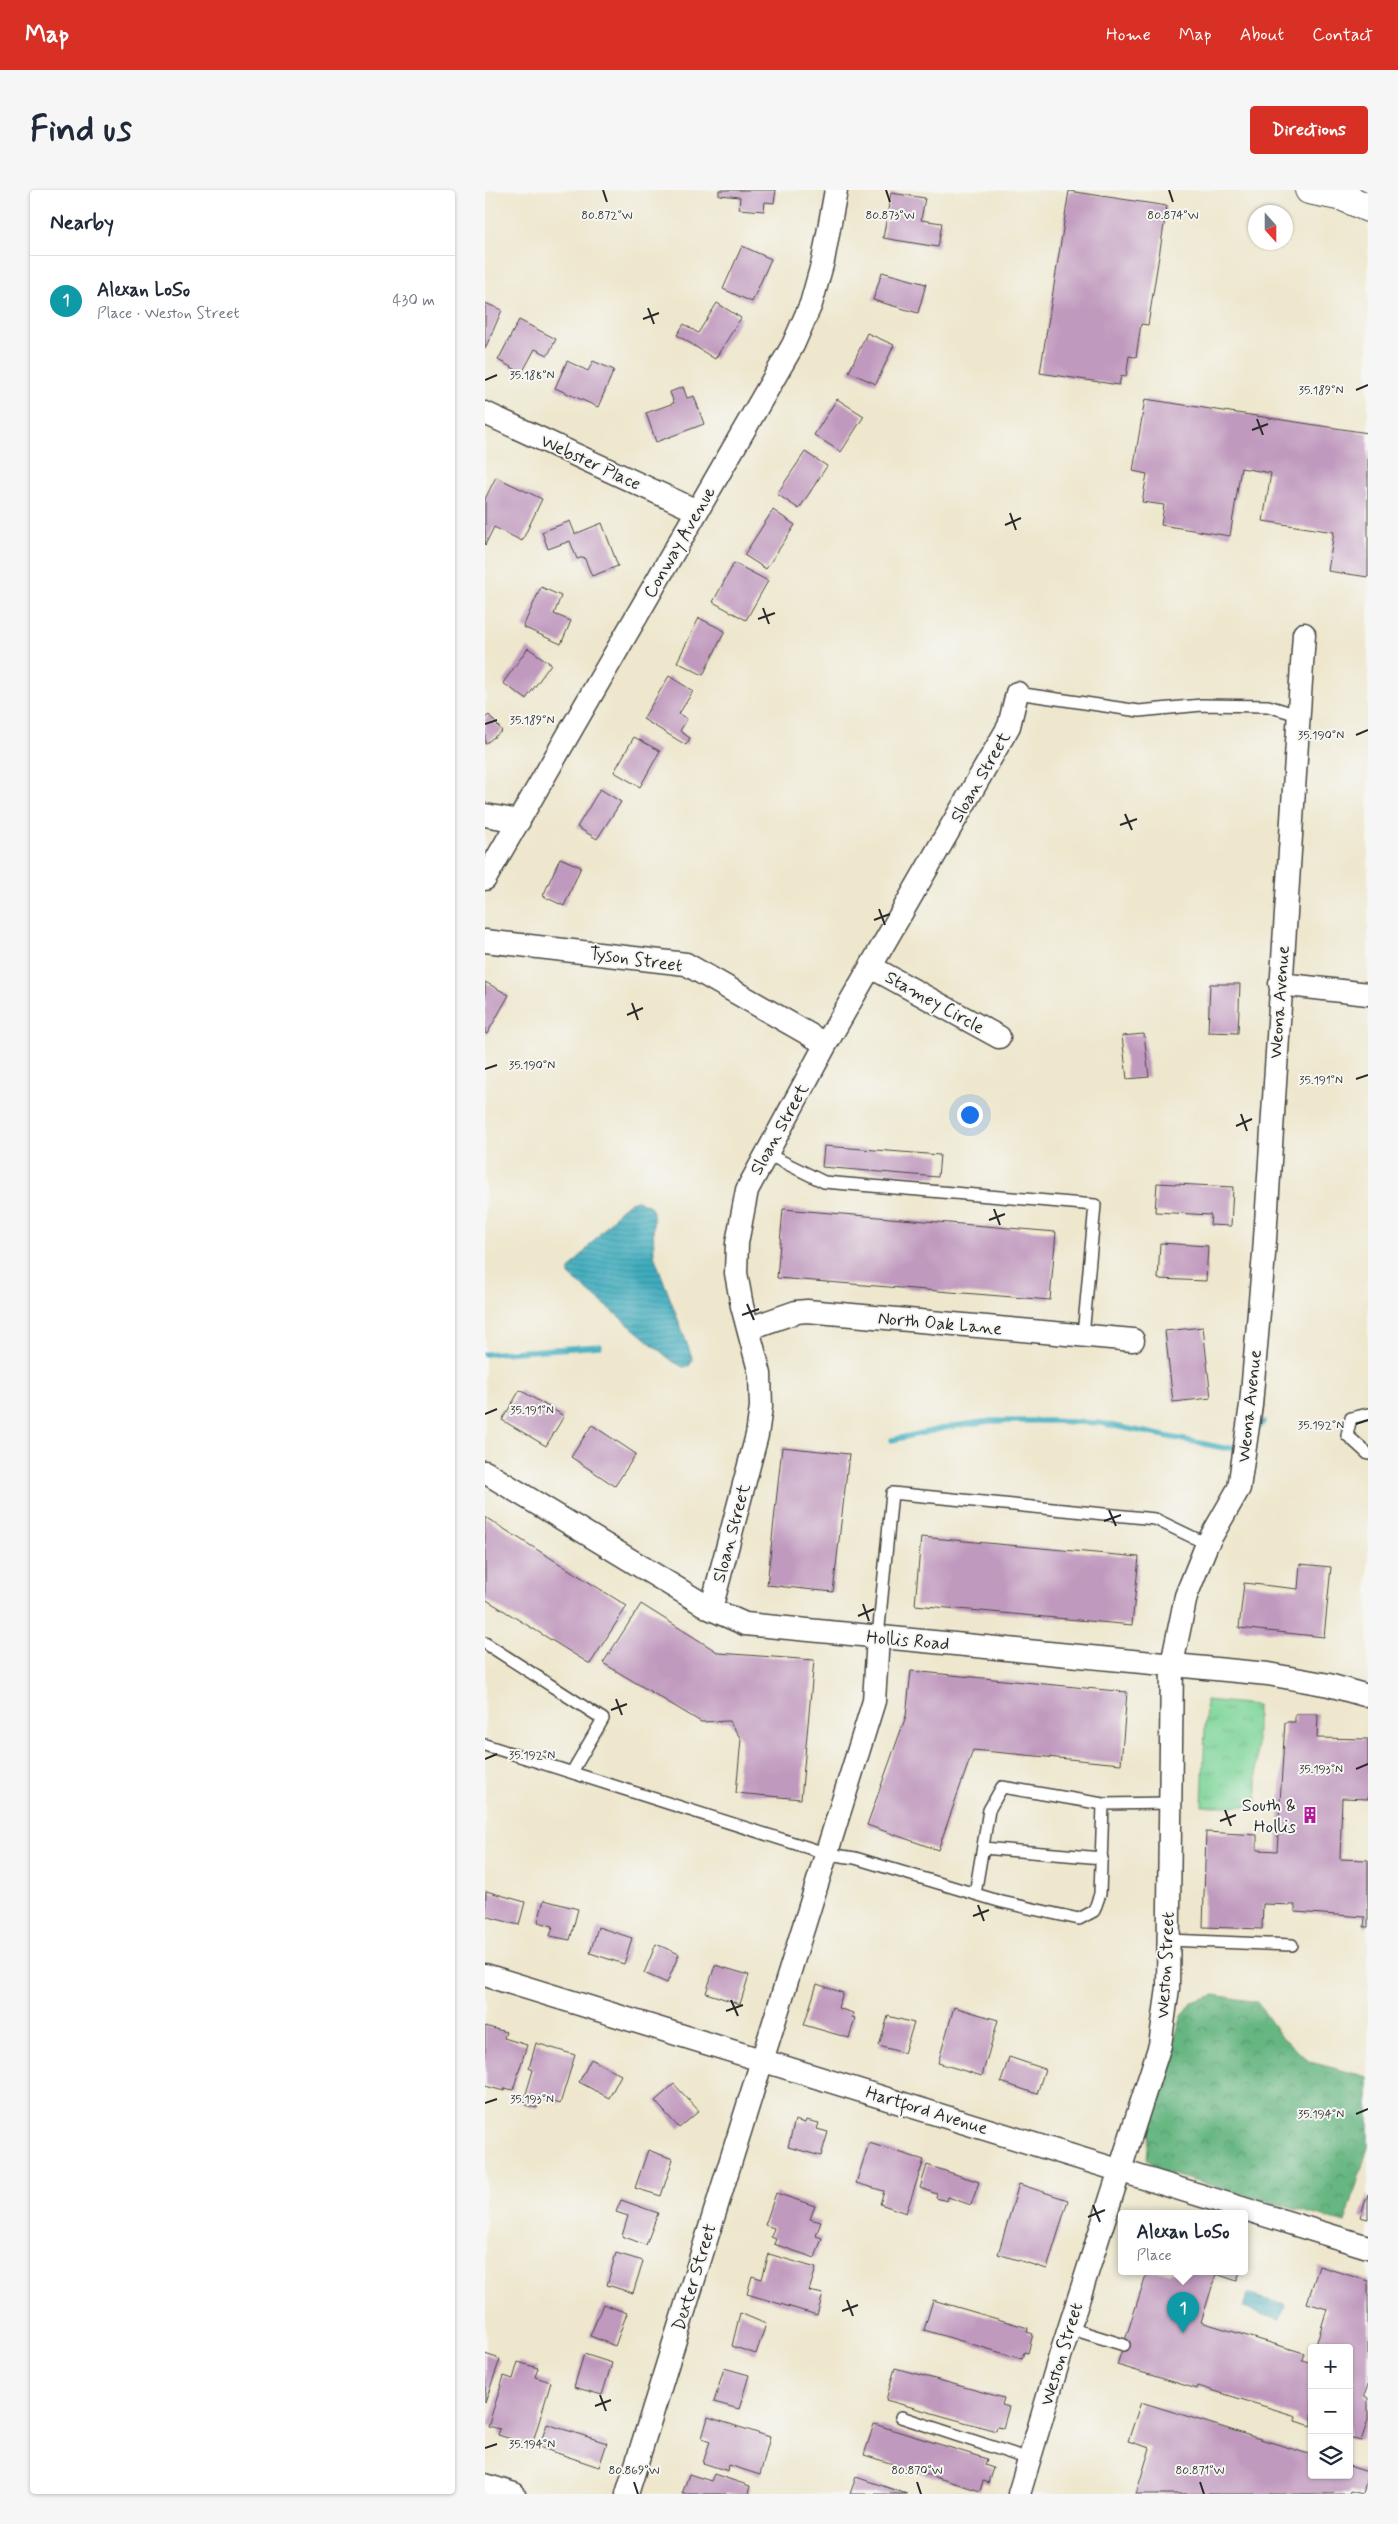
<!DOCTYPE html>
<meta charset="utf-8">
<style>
:root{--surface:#fff;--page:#f6f6f7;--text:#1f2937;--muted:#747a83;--line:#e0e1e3;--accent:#d93025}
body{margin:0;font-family:Mynerve,sans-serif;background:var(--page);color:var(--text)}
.controls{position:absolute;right:15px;bottom:15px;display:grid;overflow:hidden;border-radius:5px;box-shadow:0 1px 4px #0004}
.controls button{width:45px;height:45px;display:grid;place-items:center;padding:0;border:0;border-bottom:1px solid var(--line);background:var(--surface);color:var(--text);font:25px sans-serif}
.compass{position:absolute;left:763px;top:15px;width:45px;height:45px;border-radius:50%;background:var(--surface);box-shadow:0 1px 4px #0004;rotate:159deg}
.you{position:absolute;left:484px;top:924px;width:18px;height:18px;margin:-12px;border:4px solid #fff;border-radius:50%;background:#1a73e8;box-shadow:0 0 0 8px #1a73e833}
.badge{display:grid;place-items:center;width:32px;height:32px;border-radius:50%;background:var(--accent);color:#fff;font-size:16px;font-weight:700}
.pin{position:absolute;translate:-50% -41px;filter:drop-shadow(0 1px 2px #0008)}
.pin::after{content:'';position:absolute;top:26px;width:18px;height:15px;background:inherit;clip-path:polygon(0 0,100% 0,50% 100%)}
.popup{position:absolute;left:633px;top:2020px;width:130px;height:65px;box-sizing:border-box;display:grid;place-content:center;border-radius:5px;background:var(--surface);filter:drop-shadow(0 1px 4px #0005);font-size:16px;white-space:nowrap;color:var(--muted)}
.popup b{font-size:19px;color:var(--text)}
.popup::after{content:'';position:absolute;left:50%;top:100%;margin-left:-10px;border:10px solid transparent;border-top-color:var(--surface)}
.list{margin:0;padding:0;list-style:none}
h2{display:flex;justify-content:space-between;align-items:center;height:65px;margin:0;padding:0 20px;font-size:21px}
h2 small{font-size:16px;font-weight:400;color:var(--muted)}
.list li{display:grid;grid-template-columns:32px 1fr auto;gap:15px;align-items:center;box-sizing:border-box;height:90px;padding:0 20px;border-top:1px solid var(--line)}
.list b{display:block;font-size:19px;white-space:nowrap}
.list p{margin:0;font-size:16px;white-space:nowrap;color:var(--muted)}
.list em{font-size:16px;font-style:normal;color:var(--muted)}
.icon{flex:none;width:28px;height:28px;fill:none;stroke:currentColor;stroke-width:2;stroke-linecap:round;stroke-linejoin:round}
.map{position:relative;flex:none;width:883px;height:2304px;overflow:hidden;border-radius:5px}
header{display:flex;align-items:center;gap:30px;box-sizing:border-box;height:70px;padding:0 25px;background:var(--accent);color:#fff}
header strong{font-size:24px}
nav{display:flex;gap:28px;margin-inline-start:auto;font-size:18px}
.intro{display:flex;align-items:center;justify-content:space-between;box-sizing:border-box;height:120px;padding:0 30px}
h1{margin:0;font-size:35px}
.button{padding:12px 22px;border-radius:5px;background:var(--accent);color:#fff;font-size:18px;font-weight:700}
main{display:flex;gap:30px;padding:0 30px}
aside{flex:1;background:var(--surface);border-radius:5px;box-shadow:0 1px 4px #0004}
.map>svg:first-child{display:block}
.forest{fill:url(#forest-crowns);stroke:#487056}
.park{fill:url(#park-tufts);stroke:#548062}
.water{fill:url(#water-rules);stroke:#366c74}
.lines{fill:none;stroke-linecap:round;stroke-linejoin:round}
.stream{stroke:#40adbe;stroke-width:5.5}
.building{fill:#c099be}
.service-casing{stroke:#484743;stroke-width:14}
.minor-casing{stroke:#484743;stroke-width:25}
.tertiary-casing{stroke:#484743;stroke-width:30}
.service{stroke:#fff;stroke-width:11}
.minor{stroke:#fff;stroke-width:22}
.tertiary{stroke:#fff;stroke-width:28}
.ticks{fill:none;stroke:#2b2b2b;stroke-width:2}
.labels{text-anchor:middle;stroke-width:4;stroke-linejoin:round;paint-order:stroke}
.street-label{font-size:18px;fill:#2b2b2b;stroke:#f6f6f2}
.poi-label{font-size:18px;fill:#2b2b2b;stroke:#f6f6f2;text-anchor:end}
.ticks-label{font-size:12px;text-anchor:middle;fill:#2b2b2b;stroke:#f6f6f2;stroke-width:4;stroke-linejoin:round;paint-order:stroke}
</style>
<header>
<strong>Map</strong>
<nav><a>Home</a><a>Map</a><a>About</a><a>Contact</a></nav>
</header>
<div class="intro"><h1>Find us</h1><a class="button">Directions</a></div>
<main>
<aside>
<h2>Nearby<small></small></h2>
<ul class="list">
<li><span class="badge" style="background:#0f9aa8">1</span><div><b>Alexan LoSo</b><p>Place · Weston Street</p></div><em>430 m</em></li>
</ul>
</aside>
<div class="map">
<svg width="883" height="2304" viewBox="0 0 883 2304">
<defs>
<pattern id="forest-crowns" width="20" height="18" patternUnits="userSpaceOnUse" patternTransform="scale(1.25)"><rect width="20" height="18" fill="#66b681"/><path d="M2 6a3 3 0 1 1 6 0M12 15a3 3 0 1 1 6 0" fill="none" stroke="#54946a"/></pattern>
<pattern id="park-tufts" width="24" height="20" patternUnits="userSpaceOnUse" patternTransform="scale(1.25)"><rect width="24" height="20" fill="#7ed599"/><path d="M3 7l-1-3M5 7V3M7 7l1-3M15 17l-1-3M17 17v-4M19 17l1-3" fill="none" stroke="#6db784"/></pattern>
<pattern id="water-rules" width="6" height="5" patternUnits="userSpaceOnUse" patternTransform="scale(1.25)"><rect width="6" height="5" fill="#40adbe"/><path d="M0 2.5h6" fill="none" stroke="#368d9b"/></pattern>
</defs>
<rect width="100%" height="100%" fill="#f6f6f2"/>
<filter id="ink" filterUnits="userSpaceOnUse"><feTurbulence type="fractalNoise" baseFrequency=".02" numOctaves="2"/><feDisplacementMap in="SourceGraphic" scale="10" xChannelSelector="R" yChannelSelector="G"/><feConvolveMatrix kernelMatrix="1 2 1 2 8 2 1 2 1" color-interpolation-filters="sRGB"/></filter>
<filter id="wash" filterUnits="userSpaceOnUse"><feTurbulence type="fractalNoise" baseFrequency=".0096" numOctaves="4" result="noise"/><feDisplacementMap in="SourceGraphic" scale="20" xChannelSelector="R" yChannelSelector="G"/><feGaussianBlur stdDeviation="1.12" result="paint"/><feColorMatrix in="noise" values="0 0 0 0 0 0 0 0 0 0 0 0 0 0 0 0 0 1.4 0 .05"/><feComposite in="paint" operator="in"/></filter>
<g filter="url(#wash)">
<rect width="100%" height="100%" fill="#eee7cd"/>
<path class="forest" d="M729 1805 772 1812 796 1846 825 1872 883 1887V1957L860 2033 674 1981 662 1968 665 1940 681 1894 688 1854 696 1828 706 1812Z"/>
<path class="park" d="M721 1510 772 1515V1611L769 1616H717Z"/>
<path class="water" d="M152 1010 165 1016 168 1022 169 1065 208 1170 204 1176 198 1177 187 1171 84 1085V1080L135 1020 145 1012Z
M762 2104 800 2115 795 2130 758 2118Z"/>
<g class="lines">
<path class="stream" d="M0 1164 115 1156
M770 1242 778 1232
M407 1250 468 1236 506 1231H566L615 1233 739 1258 756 1257"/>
</g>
<g id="blocks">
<path class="building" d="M234 0H291L289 13 280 12 279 21 254 19 255 7 234 5Z
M584 1 682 16 663 135 656 134 651 167 644 166 641 187 636 186 634 195 555 183Z
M406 3 440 8 436 30 457 33 453 57 398 48Z
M257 56 286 69 267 112 238 99Z
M397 82 441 94 433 123 388 110Z
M0 113 17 120 0 159Z
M232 113 256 128 230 169 192 145 199 134 213 143Z
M34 130 71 149 63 165 50 159 37 183 13 170Z
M382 143 409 155 391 194 364 182Z
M82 171 103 181 108 171 129 180 113 217 70 198Z
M198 197 202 208 209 206 219 234 171 252 161 223 189 213 185 202Z
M352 209 379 226 356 262 329 245Z
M660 209 883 243V387L843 381 849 342 778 331 786 283 756 278 745 346 676 335 679 315 657 312 662 284 648 281Z
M320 262 342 276 314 319 292 304Z
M11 287 57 309 37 351 9 337 0 355V309Z
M288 320 310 335 281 379 259 365Z
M85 331 90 344 117 333 133 376 107 386 99 367 92 369 85 351 63 359 57 342Z
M249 373 283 391 261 430 228 412Z
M56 397 76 406 69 424 86 431 76 454 38 437Z
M214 428 240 441 218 485 192 472Z
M43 458 66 474 41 509 18 493Z
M184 486 208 501 194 524 202 529 195 541 205 548 201 555 158 529Z
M4 525 17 541 0 554V528Z
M149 547 175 561 155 597 129 582Z
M115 599 136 612 112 649 92 637Z
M75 668 96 677 79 716 58 706Z
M0 792 24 805 2 844 0 843Z
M725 794H755L753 843 723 842Z
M659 844 664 887 642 889 637 846Z
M339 956 455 965 453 987 337 977Z
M672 993 748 997 746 1036 725 1035 726 1025 670 1022Z
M298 1019 571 1042 565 1110 292 1088Z
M675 1053 723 1056 721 1091 673 1089Z
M718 1137 726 1208 688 1212 680 1141Z
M35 1200 79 1226 61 1256 17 1230Z
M107 1235 151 1264 130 1296 86 1267Z
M297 1257 364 1264 348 1402 282 1395Z
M0 1327 142 1416 105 1474 0 1409Z
M436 1347 654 1367 647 1435 430 1415Z
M815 1374 846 1377 839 1447 754 1438 759 1393 813 1399Z
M156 1414 234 1463 329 1470 316 1609 251 1603 256 1549 244 1531 216 1532 118 1473Z
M426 1481 642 1502 636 1574 488 1560 453 1660 382 1635 421 1526Z
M810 1524H833L832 1548 883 1549V1609L857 1608 855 1669 883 1670V1737H879L880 1727 810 1722V1715L778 1714 777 1739 718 1737 721 1642 772 1645V1660L792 1661 800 1532H810Z
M1 1701 40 1712 34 1735 0 1726Z
M59 1710 93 1719 85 1750 65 1746 68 1736 53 1732Z
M113 1737 147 1748 139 1774 105 1763Z
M171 1754 194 1764 182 1793 159 1783Z
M230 1775 264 1785 255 1814 221 1803Z
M332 1794 358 1803 353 1818 368 1823 367 1827 370 1828 364 1848 319 1835Z
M469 1817 513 1830 497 1886 453 1873Z
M403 1826 429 1833 419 1863 394 1856Z
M0 1836 21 1842 19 1848 42 1855 28 1900 20 1898 19 1901 0 1896Z
M51 1853 90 1865 75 1914 55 1907 52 1918 38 1914 48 1880 44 1878Z
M524 1867 560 1879 552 1904 516 1892Z
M106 1869 136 1885 124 1908 94 1892Z
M189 1894 214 1921 194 1938 170 1911Z
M310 1930 320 1933 321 1930 334 1933 332 1939 343 1942 336 1966 303 1957Z
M384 1953 439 1970 421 2023 395 2014 399 2001 371 1993Z
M163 1960 188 1969 176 2006 150 1998Z
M442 1975 494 1992 486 2015 463 2007 462 2011 451 2008 452 2004 435 1998Z
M534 1994 583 2010 562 2079 513 2064Z
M291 2003 330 2016 325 2029 336 2032 331 2046 337 2048 330 2068 289 2054 291 2049 286 2047 289 2038 280 2035Z
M883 2004V2029L875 2027Z
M136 2010 173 2023 161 2055 137 2046 143 2026 131 2022Z
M131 2063 158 2071 148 2103 122 2095Z
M284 2064 331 2078 324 2101 338 2104 332 2125 262 2104 267 2086 277 2089Z
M834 2076 883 2091V2195L879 2206 883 2208V2230L876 2251 864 2248V2158H830L842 2119 822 2113Z
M662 2082H755L752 2091 731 2084 716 2132 819 2163 817 2170 827 2173V2236L810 2231 811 2226 713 2196 712 2199 632 2175Z
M448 2110 543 2138 542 2142 548 2144 543 2163 539 2162 537 2169 439 2140Z
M118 2114 142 2123 130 2156 105 2146Z
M255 2123 281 2134 271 2164 247 2156Z
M0 2164 15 2169 0 2213Z
M99 2164 127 2173 117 2205 89 2197Z
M33 2172 53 2178 50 2187 66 2192 47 2255 13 2245 15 2239 3 2236 19 2186 28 2189Z
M239 2178 264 2185 254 2219 229 2212Z
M410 2178 519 2208 517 2215 524 2217 518 2238 512 2237 511 2241 401 2210Z
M656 2212 827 2265V2285H864V2276L883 2282 878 2304 865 2301 864 2304H651L665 2258 643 2251Z
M223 2227 285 2247 275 2285 244 2275 243 2281 218 2273 225 2251 217 2248Z
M62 2234 122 2253 114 2277 54 2257Z
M389 2234 502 2269 500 2275 508 2278 503 2293 498 2291 495 2301 379 2265Z
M204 2284 226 2291 229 2284 265 2296 263 2304H197Z
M371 2287 422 2304H365Z"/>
</g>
</g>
<g filter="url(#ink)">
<use href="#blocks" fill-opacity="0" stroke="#484743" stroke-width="1"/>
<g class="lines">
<g class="service-casing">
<path id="service" d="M532 503 654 521 717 515 783 516 813 525
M280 963 339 992 610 1015 598 1146
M883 1224 866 1228 862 1245 883 1264
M393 1447 407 1303 670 1329 722 1354
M0 1453 118 1529 87 1582
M0 1555 343 1664 370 1668 517 1712 594 1729 609 1721 615 1704 618 1614 517 1597 504 1620 490 1704
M618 1614 684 1613
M498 1658 617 1668
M683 1750 807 1755
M584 2138 639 2155
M416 2227 544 2269"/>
</g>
<g class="minor-casing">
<path id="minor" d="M0 223 212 321
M0 625 34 631
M0 689 308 155 326 114 338 71 351 0
M0 751 201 774 341 854
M386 777 514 847
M795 794 883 804
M265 1138 311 1122 322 1121 648 1150
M0 1282 226 1419 260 1434 783 1484 844 1495 883 1506
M226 1419 272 1245 276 1217 275 1184 257 1116 251 1083 252 1053 262 1000 341 854 524 536 532 503
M0 1785 883 2057
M0 2295 29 2304
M142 2304 389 1511 393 1447
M534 2304 573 2173 675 1855 683 1798 687 1474 701 1406 722 1354 754 1298 766 1215 779 1064 819 444"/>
</g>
<g class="tertiary-casing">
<path id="tertiary" d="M824 0 858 7 883 18"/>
</g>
<use href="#service" class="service"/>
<use href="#minor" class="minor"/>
<use href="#tertiary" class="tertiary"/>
</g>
</g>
<path class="ticks" d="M118 0 122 12M401 0 405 12M684 0 688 12M163 118 169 134M158 129 174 123M0 190 12 185M871 200 883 195M772 229 778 245M767 240 783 234M525 323 531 340M520 335 536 328M278 418 284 434M273 429 290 423M0 534 12 530M871 545 883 540M640 624 647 640M635 635 652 629M394 719 400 735M389 730 405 724M147 813 153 830M142 825 158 818M0 879 12 875M871 889 883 885M756 924 762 941M751 936 767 929M509 1019 515 1035M504 1030 520 1024M262 1114 269 1130M257 1125 274 1119M0 1224 12 1219M871 1234 883 1230M624 1320 631 1336M619 1331 636 1325M378 1414 384 1431M373 1426 389 1419M131 1509 137 1525M126 1520 142 1514M0 1569 12 1564M871 1579 883 1574M740 1620 746 1636M735 1631 751 1625M493 1715 499 1731M488 1726 504 1720M246 1810 253 1826M241 1821 258 1815M0 1913 12 1909M871 1924 883 1919M608 2015 615 2032M603 2027 620 2020M362 2110 368 2126M357 2121 373 2115M115 2205 121 2221M110 2216 126 2210M0 2258 12 2254M149 2292 153 2304M432 2292 436 2304M715 2292 719 2304"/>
<defs>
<g id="building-bare" transform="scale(1.35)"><path d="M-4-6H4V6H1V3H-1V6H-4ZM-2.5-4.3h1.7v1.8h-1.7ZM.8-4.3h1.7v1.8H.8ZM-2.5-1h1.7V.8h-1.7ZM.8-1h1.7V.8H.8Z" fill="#b5179e" stroke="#f6f6f2" stroke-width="2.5" paint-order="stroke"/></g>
</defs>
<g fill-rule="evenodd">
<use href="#building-bare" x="825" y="1625"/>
</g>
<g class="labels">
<g class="street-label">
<text transform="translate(106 272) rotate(25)" y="6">Webster Place</text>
<text transform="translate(194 352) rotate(-60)" y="6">Conway Avenue</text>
<text transform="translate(495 587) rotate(-60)" y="6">Sloan Street</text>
<text transform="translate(151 769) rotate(8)" y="6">Tyson Street</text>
<text transform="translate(450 812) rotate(29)" y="6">Stamey Circle</text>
<text transform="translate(794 812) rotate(-86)" y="6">Weona Avenue</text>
<text transform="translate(294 939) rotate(-61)" y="6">Sloan Street</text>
<text transform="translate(455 1133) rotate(5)" y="6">North Oak Lane</text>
<text transform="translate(764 1216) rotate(-84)" y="6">Weona Avenue</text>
<text transform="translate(246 1343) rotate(-75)" y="6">Sloan Street</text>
<text transform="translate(423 1450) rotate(5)" y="6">Hollis Road</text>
<text transform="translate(680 1775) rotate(-87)" y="6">Weston Street</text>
<text transform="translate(442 1920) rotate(17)" y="6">Hartford Avenue</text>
<text transform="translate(209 2087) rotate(-73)" y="6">Dexter Street</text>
<text transform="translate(576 2164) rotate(-73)" y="6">Weston Street</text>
</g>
<g class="poi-label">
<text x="811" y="1621">South &amp;<tspan x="811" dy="21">Hollis</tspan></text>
</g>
</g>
<g class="ticks-label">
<text x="122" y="29">80.872°W</text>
<text x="405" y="29">80.873°W</text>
<text x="688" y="29">80.874°W</text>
<text x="47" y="189">35.188°N</text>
<text x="836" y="204">35.189°N</text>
<text x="47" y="534">35.189°N</text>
<text x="836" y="549">35.190°N</text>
<text x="47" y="879">35.190°N</text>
<text x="836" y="894">35.191°N</text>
<text x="47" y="1224">35.191°N</text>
<text x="836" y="1239">35.192°N</text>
<text x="47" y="1569">35.192°N</text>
<text x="836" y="1583">35.193°N</text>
<text x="47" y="1913">35.193°N</text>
<text x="836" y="1928">35.194°N</text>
<text x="47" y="2258">35.194°N</text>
<text x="149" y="2284">80.869°W</text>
<text x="432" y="2284">80.870°W</text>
<text x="715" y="2284">80.871°W</text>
</g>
</svg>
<div class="controls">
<button>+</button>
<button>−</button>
<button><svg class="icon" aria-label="layers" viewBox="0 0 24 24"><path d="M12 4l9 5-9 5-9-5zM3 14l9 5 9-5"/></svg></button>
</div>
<svg class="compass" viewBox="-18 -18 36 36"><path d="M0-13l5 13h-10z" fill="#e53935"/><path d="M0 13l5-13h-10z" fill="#747a83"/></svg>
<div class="you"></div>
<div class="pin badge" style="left:698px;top:2143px;background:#0f9aa8">1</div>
<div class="popup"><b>Alexan LoSo</b>Place</div>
</div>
</main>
